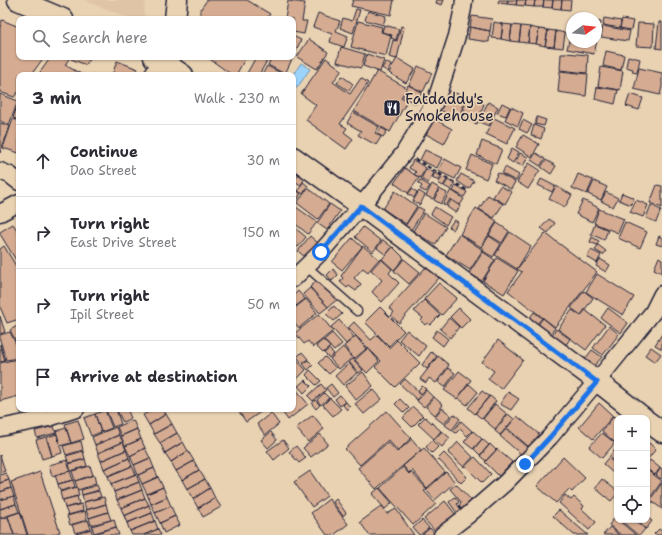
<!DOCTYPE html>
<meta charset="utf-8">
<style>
:root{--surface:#fff;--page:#f7f7f7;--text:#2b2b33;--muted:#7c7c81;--line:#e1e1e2}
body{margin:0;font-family:"Shantell Sans",sans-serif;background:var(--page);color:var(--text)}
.controls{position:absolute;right:12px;bottom:12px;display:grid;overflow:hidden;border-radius:8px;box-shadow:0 1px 3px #0004}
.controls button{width:36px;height:36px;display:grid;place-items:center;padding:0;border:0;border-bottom:1px solid var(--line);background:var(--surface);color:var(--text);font:20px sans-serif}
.compass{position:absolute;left:566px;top:12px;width:36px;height:36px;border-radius:50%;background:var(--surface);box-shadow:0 1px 3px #0004;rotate:75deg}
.stop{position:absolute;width:12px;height:12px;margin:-9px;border:3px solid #1a73e8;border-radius:50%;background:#fff}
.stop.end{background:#1a73e8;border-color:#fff;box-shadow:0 1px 4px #0008}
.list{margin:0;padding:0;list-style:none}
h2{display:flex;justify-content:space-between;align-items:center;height:52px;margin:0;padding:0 16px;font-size:17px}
h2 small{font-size:13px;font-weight:400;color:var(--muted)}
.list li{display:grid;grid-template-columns:26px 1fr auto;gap:12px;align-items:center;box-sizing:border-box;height:72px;padding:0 16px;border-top:1px solid var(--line)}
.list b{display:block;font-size:15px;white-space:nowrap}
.list p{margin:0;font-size:13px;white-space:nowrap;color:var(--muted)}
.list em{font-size:13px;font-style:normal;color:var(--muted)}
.icon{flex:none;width:22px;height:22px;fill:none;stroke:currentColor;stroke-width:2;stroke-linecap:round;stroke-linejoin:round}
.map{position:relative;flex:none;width:662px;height:535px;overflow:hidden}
.search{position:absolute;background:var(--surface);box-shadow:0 1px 3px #0004;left:16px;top:16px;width:280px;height:44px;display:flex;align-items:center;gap:10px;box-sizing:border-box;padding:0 14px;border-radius:8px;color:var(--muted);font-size:15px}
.panel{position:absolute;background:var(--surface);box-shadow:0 1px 3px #0004;left:16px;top:72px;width:280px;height:340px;border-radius:8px}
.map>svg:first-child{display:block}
.built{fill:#dfc4a6}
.water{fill:#9cd3fb;stroke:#6b8cae}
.building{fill:#d5ac91;stroke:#22223b}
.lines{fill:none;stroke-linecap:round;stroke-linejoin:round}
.service-casing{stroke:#22223b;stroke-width:11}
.minor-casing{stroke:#22223b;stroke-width:19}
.tertiary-casing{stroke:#22223b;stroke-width:23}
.path{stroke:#22223b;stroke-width:2.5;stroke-dasharray:4 3;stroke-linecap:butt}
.service{stroke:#e9d2b2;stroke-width:8}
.minor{stroke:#e9d2b2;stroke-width:16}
.tertiary{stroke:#e9d2b2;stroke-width:20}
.route{stroke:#1a73e8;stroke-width:5}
.labels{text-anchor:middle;stroke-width:3.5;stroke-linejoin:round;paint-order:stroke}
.poi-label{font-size:15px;fill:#22223b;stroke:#e9d2b2;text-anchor:start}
</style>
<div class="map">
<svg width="662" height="535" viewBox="0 0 662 535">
<rect width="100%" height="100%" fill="#e9d2b2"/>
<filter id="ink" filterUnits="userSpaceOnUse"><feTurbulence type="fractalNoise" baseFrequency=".025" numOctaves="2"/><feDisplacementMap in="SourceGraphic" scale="8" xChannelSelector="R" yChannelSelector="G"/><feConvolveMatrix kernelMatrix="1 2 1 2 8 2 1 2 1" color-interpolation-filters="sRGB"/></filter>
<g filter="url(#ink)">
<path class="built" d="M83 0H145L144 19H132Z"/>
<path class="water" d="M301 63 310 69 297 88 293 85V75Z"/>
<path class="building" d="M207 0H247L270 14 267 19H200V10Z
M353 0H394L391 15 351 6Z
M437 0H444L442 5 436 3Z
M499 0H508L507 4 498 3Z
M508 0H517L516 5 507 4Z
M517 0H526L525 6 516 5Z
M526 0H535L534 7 525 6Z
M535 0H544L543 7H534Z
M544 0H553L552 8 543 7Z
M553 0H562L561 9 552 8Z
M562 0H571L570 10 561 9Z
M288 1 305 3 302 21H307L304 34 293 32V19H285Z
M356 9 360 10 353 33 340 28 343 18 352 21Z
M368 11 386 16 383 25 365 20Z
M318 13 340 21 336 31 348 36 344 47 330 42 332 34 313 27Z
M472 16 492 19 490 31 470 27Z
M604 18 621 21 620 28 603 25Z
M622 19 633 21 631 30 620 28Z
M2 20 19 27V57H44L31 75H19V91L14 97 0 92V27Z
M358 21 382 27 381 32 391 35 386 56 351 47Z
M596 21 601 22 598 39H596Z
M494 22 503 24 501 39 492 38Z
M659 22H662V49L656 48Z
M638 23 654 24 653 47 636 46Z
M503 24 512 25 510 41 501 39Z
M384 25 399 29 396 40 391 38 392 35 382 32Z
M512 25 521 26 519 42 510 41Z
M401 26 404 27 397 59 389 57 393 40 397 41Z
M521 26 530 27 528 43 519 42Z
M603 26 630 31 628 41 601 37Z
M470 27 490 31 489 42 468 39Z
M530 27 539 29 536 44 528 43Z
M539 29 548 30 545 46 536 44Z
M548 30 556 31 554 47 545 46Z
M556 31 565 33 563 48 554 47Z
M293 36 301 40 293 57Z
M570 36H572V42H596L597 41 594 54 567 49Z
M309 39 328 52 317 69 297 57Z
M341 47 365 54 361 68 337 62Z
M606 51 624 55 621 70 603 66Z
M566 53 588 55 587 73 560 70 561 54H566Z
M367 54 384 60 380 72 363 66Z
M628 56 640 59 637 73 632 72 633 69 626 67Z
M51 57H70L65 65 81 74 80 75H38Z
M72 57H90L86 65 71 59Z
M207 57H246L236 75H232Z
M256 57H269L259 75H246Z
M272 57H293L285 74 268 65Z
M326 58 342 70 333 82 350 94 361 78 368 83 340 124 347 128 344 132 353 139 346 149 306 120 316 105 301 94Z
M397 58 415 69 406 83 389 73Z
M117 61 138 69 135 75H112Z
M386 62 391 65 388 72 382 68Z
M267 66 283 74V75H262Z
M418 66 432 73 423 92 409 85Z
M601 67 623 71 620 90 598 86Z
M639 68 662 73V87L660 95 634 89Z
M377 71 407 88 401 97 407 101 390 132 354 111Z
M560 71 588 74 586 96 558 92Z
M342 76 353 84 349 91 337 83Z
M408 85 422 92 416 104 403 97Z
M597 87 618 90 615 104 595 99Z
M447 90 466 97 459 118 439 110Z
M0 94 18 101 9 125 0 121Z
M630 94 643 98 639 110 626 106Z
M468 98 484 104 477 124 462 118 465 110 463 109Z
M19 101V120L13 118Z
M488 102 498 107 489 126 479 122Z
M502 103 510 107 506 116 497 113Z
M511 107 523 113 518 126 505 120Z
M353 112 379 127 375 133 381 137 376 145 358 135 361 131 347 123Z
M537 117 546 120 544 126 535 124Z
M494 118 515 128 507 144 486 134Z
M13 119 19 121V153L3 148Z
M434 119 452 129 444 144 426 134Z
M523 120 532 125 527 133 519 129Z
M0 123 10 126 0 153Z
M534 125 544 129 541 139 531 135Z
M381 128 387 131 383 137 377 134Z
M523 135 539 144 532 157 516 147Z
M482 141 502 149 496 164 477 155Z
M512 148 519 152 513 163 507 159Z
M425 150 442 158 437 168 420 160Z
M520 153 528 157 523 166 515 163Z
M536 153 545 159 540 166 531 160Z
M472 155 492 164 486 179 466 170Z
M445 159 461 168 455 179 438 171Z
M413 160 426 168 420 178 414 174 416 172 409 168Z
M546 160 556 166 551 174 541 167Z
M529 163 540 170 528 189 517 182Z
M505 167 519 175 516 181 502 174Z
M405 168 419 178 408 193 394 183Z
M426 169 434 173 428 183 421 179Z
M300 172 306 176 301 185 294 181Z
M435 173 441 176 439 181 432 178Z
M498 173 515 182 511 189 494 180Z
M461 174 474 181 469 189 457 181Z
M578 174 593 180 587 194 572 188Z
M443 177 447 180 443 186 438 183Z
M541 179 555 186 552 192 538 185Z
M420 180 430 186 426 192 420 189 422 186 418 183Z
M448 180 455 184 451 190 444 186Z
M594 181 607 187 601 200 588 194Z
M303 182 308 186 303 194 298 191Z
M432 184 439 188 433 199 426 196Z
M456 185 467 192 464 197 453 191Z
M657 185 662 186V208L650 203Z
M500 186 512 192 505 204 493 197Z
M556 186 572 195 565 207 549 199Z
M308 188 329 204 318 219 297 203Z
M293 189 301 193 298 199 293 196Z
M412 189 417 192 414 198 408 194Z
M439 189 447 193 441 204 434 200Z
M451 190 464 199 460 205 450 199 446 206 443 204Z
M395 191 417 206 406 224 383 209Z
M419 191 425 195 420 205 413 201Z
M606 192 618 198 613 207 601 201Z
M622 193 634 198 631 205 619 200Z
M488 195 503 204 494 218 479 209Z
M451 200 460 206 456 213 447 207Z
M583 200 599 208 592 222 576 214Z
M636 200 648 205 643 217 630 212Z
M330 204 340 211 327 230 317 223Z
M651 205 661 210 656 222 646 218Z
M296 207 317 222 308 234 293 222V211Z
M418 207 424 210 411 230 405 226Z
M435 207 451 217 446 225 431 214Z
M476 208 497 221 481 247 460 234Z
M599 209 624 219 618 233 594 223Z
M424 213 446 227 435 245 413 231Z
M549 219 555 223 548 233 541 228Z
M454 220 458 222 453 230 449 227Z
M625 222 647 232 640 248 618 238Z
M497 223 509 231 502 243 489 235Z
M13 224 19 233V265L0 234V232Z
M595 224 608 230 604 240 591 234Z
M363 227 381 241 373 252 355 237Z
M295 228 306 237 298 247 293 244V231Z
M510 232 531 246 517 269 495 255Z
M545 233 597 272 555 327 508 291 522 272 517 269Z
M459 234 483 250 470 270 446 255Z
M310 236 318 243 306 258 298 251Z
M489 236 501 244 493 257 483 251 484 249 482 247Z
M659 236 662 238V246L656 244Z
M592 237 599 241 597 245 590 242Z
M352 238 362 247 342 270 332 262Z
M383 240 392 247 386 255 377 248Z
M598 245 606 251 603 255 595 250Z
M4 246 19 271V319L7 323 0 307V249Z
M363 246 379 259 368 272 363 268 354 278 361 284 356 291 349 286 347 288 340 282 343 278 341 276Z
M393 247 404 258 394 270 382 259Z
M591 250 601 255 597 263 587 257Z
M483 252 495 260 482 281 469 273Z
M659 257 662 259V273L654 269Z
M497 258 518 271 504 294 483 281Z
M381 259 392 269 389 273 399 283 382 302 372 292 382 280 371 270Z
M404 259 420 272 409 284 394 271Z
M600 259 610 265 606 272 596 266Z
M426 267 439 278 399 323 391 316 394 312 389 308Z
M333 269 338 275 332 281 327 275Z
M597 274 634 297 623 315 586 292Z
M318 280 339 298 328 307 310 287Z
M439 283 457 298 442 315 424 299Z
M310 288 328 307 320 313 303 294Z
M298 291 305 299 296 306 293 302V296Z
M584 291 593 298 581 315 571 308Z
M306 299 317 313 299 328 293 321V303L296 307Z
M424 300 440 315 430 325 427 323 425 325 421 321 423 318 414 311Z
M334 306 342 314 334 321 326 314Z
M380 307 404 331 389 346 365 322Z
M459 308 470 319 461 328 450 317Z
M608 308 628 323 621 333 601 318Z
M572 310 581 316 585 310 605 325 586 350 558 329Z
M534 312 542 318 536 325 529 319Z
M319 314 333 331 313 347 308 341 304 344 295 333Z
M0 316 5 332 0 334Z
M449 318 459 327 450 338 440 329Z
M543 318 555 328 549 335 537 326Z
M339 320 354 337 346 344 331 327Z
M354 322 371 340 377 335 389 348 397 340 420 363 395 387 375 367 381 361 348 328Z
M19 325V348L10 330Z
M609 326 619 334 603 355 593 348Z
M556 329 570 339 565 346 551 336Z
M407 330 426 346 419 356 399 340Z
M437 330 448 339 443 346 432 337Z
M10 332 19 350V358L6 360 0 340V335Z
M332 333 342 344 334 351 324 340Z
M662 334V349L655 345Z
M356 336 366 349 354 359 344 346Z
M323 340 330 347 323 353 316 346Z
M498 340 523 360 501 389 488 379 494 371 482 362Z
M0 344 5 361 0 362Z
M343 347 352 358 339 369 330 359Z
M651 347 661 354 655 362 645 355Z
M368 348 379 361 367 373 355 360Z
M329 349 334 354 329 358 324 353Z
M592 350 602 357 594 366 585 359Z
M302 352 308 359 302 363 297 357Z
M431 352 437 356 427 369 422 365Z
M438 356 449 365 436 383 429 378 426 383 420 379Z
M325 357 336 368 329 374 318 363Z
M17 359 19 368V396L0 401V363Z
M296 359 306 370 294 382 293 362Z
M353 359 363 370 359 373 349 362Z
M308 360 313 365 308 370 303 364Z
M349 363 357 373 343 385 335 376Z
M448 368 455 373 445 387 438 382Z
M310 370 321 381 316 385 306 375Z
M459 371 471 380 457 399 444 390Z
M363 372 373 386 356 400 345 386Z
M405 379 421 394 417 400 400 384Z
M305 380 311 386 304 393 298 386Z
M321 384 326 390 313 401 308 396Z
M331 384 338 393 333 397 326 388Z
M469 384 478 392 467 405 458 398Z
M422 386 426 389 421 394 418 390Z
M295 388 308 404 288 420 280 409H293V389Z
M373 389 382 399 364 414 355 404Z
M426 390 433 397 424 407 417 401Z
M482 391 489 396 475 414 468 408Z
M508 392 519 399 511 410 500 404Z
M324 393 329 398 321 405 317 400Z
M340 395 346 402 340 406 335 399Z
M490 396 496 401 482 419 475 413Z
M434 397 443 405 435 415 426 407Z
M330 398 341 409 333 416 323 405Z
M400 399 409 408 404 413 395 404Z
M315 400 320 405 316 409 312 404Z
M346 402 350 407 347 410 343 405Z
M599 403 613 416 593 439 579 427Z
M495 404 507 414 495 429 483 419Z
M413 407 423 416 412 427 403 418Z
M442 408 451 415 444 424 435 417Z
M20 409H38L21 413Z
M109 409H116L121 424 113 427 106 410Z
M116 409H127L131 418 123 422Z
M154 409H163L166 414 149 425 143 415Z
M237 409H265L246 422Z
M105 410 112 428 101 432 95 414Z
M387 411 411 438 398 451 388 440 360 465 345 449Z
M271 413 279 424 265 435 257 424Z
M95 414 101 432 91 436 84 418Z
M166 414 172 424 154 434 149 425Z
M454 414 460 419 452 430 445 425Z
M508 414 514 419 500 435 495 431Z
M313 415 324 429 308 442 296 428Z
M517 416 540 435 529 447 507 428Z
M614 416 617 419V439L614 442 602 431Z
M425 417 441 431 434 439 418 424Z
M78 420 84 439 71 443 65 424Z
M133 420 137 429 121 436 117 427Z
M461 421 472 431 467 436 460 429 456 433 453 431Z
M172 424 177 433 160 443 154 434Z
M54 426 56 433 37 438 35 431Z
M116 427 119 435 95 445 92 437Z
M66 428 71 443 60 446 56 431Z
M137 429 141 439 125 446 121 436Z
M506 429 529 448 523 456 500 436Z
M442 431 450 438 442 447 434 440Z
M473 431 482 439 473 449 464 442Z
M271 432 277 440 268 448 261 440Z
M177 433 183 442 165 453 160 443Z
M602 433 615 443 602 458 589 447Z
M57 434 62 453 52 456 47 437Z
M320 434 328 444 311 457 303 448Z
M119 435 123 442 98 453 95 445Z
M46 437 52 456 42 459 36 440Z
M141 439 145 448 130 456 125 446Z
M412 439 421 450 376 489 358 468 388 442 397 452Z
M482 439 489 445 480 455 474 449Z
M283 440 289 448 274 460 267 451Z
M432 440 438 447 432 453 426 447Z
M81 441 83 450 66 455 63 446Z
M123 442 126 450 101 461 98 453Z
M183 442 188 451 171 462 165 453Z
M458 442 473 457 464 467 448 453Z
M648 442 656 449 647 460V443Z
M490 444 496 450 486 461 480 456Z
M296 446 306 458 299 463 289 452Z
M617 447V463L609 457Z
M145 448 150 458 134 465 130 456Z
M424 448 445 472 427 488 412 470 409 473 403 466Z
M497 449 512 462 499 476 485 462Z
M126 450 129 458 104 469 101 461Z
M83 451 85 459 69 463 66 456Z
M188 451 194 461 176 471 171 462Z
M444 453 467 477 461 483 438 459Z
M0 455 5 471 0 473Z
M475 457 491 474 482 483 465 466Z
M563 457 585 478 572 492 569 489 556 503 537 486Z
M129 458 132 466 108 476 104 469Z
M150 458 154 468 138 475 134 465Z
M608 458 617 465V469L613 473 603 464Z
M85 459 87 466 71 471 69 464Z
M67 460 70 471 52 476 49 465Z
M650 460 660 468 655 475 647 469V464Z
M194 461 199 470 182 480 176 471Z
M90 466 93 475 75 481 72 471Z
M132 466 136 474 111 484 108 476Z
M403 467 409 474 411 472 427 489 424 491 436 504 413 525 380 488Z
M154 468 158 477 142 484 138 475Z
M661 468 662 469V478L661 479 656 475Z
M199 470 205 479 187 489 182 480Z
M647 470 662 481 649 499 647 497Z
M70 471 73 480 58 484 55 475Z
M310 471 327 496 312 507 294 482Z
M40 472 60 532 51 535H28L11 482Z
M446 472 455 482 435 500 426 490Z
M6 473 9 480 0 483V475Z
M136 474 139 482 114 492 111 484Z
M94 475 96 484 78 490 75 481Z
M158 477 163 487 147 494 142 484Z
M205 479 210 488 193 499 187 489Z
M602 479 617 491V494L611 501 595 488Z
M9 480 11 488 0 492V483Z
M73 480 75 487 60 491 58 484Z
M139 482 142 490 117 500 114 492Z
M662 483V509L650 500Z
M456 484 473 502 463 510 459 506 461 502 450 489Z
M97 485 99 490 82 495 81 490Z
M77 487 79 496 62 500 60 492Z
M163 487 167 497 151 504 147 494Z
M11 488 14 496 0 500V492Z
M210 488 215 498 198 508 193 499Z
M379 488 392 503 385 509 372 494Z
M142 490 145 498 121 508 117 500Z
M99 491 101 497 84 502 82 495Z
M565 495 571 500 574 497 584 506 582 509 596 522 589 530 559 503Z
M14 496 16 504 0 509V500Z
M77 496 79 504 65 508 63 500Z
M104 497 106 504 86 510 84 502Z
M167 497 171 506 155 513 151 504Z
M455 497 459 502 457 504 462 511 460 517 449 502Z
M145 498 149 505 124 516 121 508Z
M215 498 221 507 203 517 198 508Z
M329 499 348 524 334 535H327L311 513Z
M336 499 346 513 343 516 333 502Z
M445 501 456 515 436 532 424 519Z
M16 504 19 512 0 518V509Z
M82 504 83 511 68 515 65 508Z
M106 504 108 512 89 518 86 510Z
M149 505 152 513 127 523 124 516Z
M171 506 175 516 160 523 155 513Z
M382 506 387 514 396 509 414 535H369L360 522Z
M559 510 588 535H574L553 516Z
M85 511 87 520 70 525 67 516Z
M20 512 27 535H14L8 516Z
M108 512 111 520 91 525 89 518Z
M152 513 155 521 130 531 127 523Z
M175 516 180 525 164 533 160 523Z
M8 517 14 535H0V519Z
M615 517 617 520H618L636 535H621L609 525Z
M647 517 652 521 646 529 636 520H647Z
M114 519 116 527 94 533 92 526Z
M88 520 91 529 75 533 72 525Z
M422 520 429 528 420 535H419L413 528Z
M620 520H635L645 529 640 535H638Z
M155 521 158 529 144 535H132L130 531Z
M116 527 119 535H94V534Z
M610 527 619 535H603Z
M430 528 434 533 432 535H422Z
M91 529 93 535H76V534Z
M158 529 161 535H144Z
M659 529 662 531V535H655L654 534Z"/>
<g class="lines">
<g class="service-casing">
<path id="service" d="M306 266 357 311"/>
</g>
<g class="minor-casing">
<path id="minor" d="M152 75 162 61
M0 171 10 175 19 182
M0 213 19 203
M293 279 321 252 361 206 404 153 436 100 457 36 463 8 464 0
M0 428 49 418 76 409
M442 535 467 516 505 483 550 437 597 381 653 312 662 294"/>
</g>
<g class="tertiary-casing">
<path id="tertiary" d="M18 0 63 19
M175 19 177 0
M154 57 162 61 183 75
M293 157 361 206 597 381 644 418
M647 421 662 432"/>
</g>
<path class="path" d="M415 159 468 191"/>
<use href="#service" class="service"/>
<use href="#minor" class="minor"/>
<use href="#tertiary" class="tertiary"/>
</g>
</g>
<g class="lines" filter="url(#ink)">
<path class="route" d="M321 252 361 206 597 382 550 437 525 464"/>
</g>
<defs>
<g id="restaurant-square" transform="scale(0.9)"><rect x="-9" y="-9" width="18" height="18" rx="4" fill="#22223b" stroke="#e9d2b2"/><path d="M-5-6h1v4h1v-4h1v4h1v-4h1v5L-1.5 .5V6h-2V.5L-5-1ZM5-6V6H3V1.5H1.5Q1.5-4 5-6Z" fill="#fff"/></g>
</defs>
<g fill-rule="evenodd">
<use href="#restaurant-square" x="392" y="108"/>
</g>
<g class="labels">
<g class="poi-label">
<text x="405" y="104">Fatdaddy's<tspan x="405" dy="17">Smokehouse</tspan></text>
</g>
</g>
</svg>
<div class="controls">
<button>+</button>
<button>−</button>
<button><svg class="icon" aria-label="locate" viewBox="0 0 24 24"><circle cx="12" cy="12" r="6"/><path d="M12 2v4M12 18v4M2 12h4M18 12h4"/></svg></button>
</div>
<svg class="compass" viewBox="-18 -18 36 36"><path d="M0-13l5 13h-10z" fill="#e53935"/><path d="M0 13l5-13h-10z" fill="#7c7c81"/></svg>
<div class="stop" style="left:321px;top:252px"></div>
<div class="stop end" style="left:525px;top:464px"></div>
<div class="search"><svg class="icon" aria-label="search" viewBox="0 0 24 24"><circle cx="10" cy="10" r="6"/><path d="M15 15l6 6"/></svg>Search here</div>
<section class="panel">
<h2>3 min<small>Walk · 230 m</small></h2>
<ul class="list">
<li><svg class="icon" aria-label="ahead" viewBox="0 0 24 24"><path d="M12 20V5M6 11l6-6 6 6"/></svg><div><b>Continue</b><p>Dao Street</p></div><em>30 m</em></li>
<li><svg class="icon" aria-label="right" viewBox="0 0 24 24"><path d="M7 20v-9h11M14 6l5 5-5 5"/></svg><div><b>Turn right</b><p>East Drive Street</p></div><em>150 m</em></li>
<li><svg class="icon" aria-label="right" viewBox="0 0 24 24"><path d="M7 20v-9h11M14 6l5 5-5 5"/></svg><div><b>Turn right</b><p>Ipil Street</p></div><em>50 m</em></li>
<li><svg class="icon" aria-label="arrive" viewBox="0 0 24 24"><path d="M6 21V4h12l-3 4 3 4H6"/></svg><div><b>Arrive at destination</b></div></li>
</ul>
</section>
</div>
